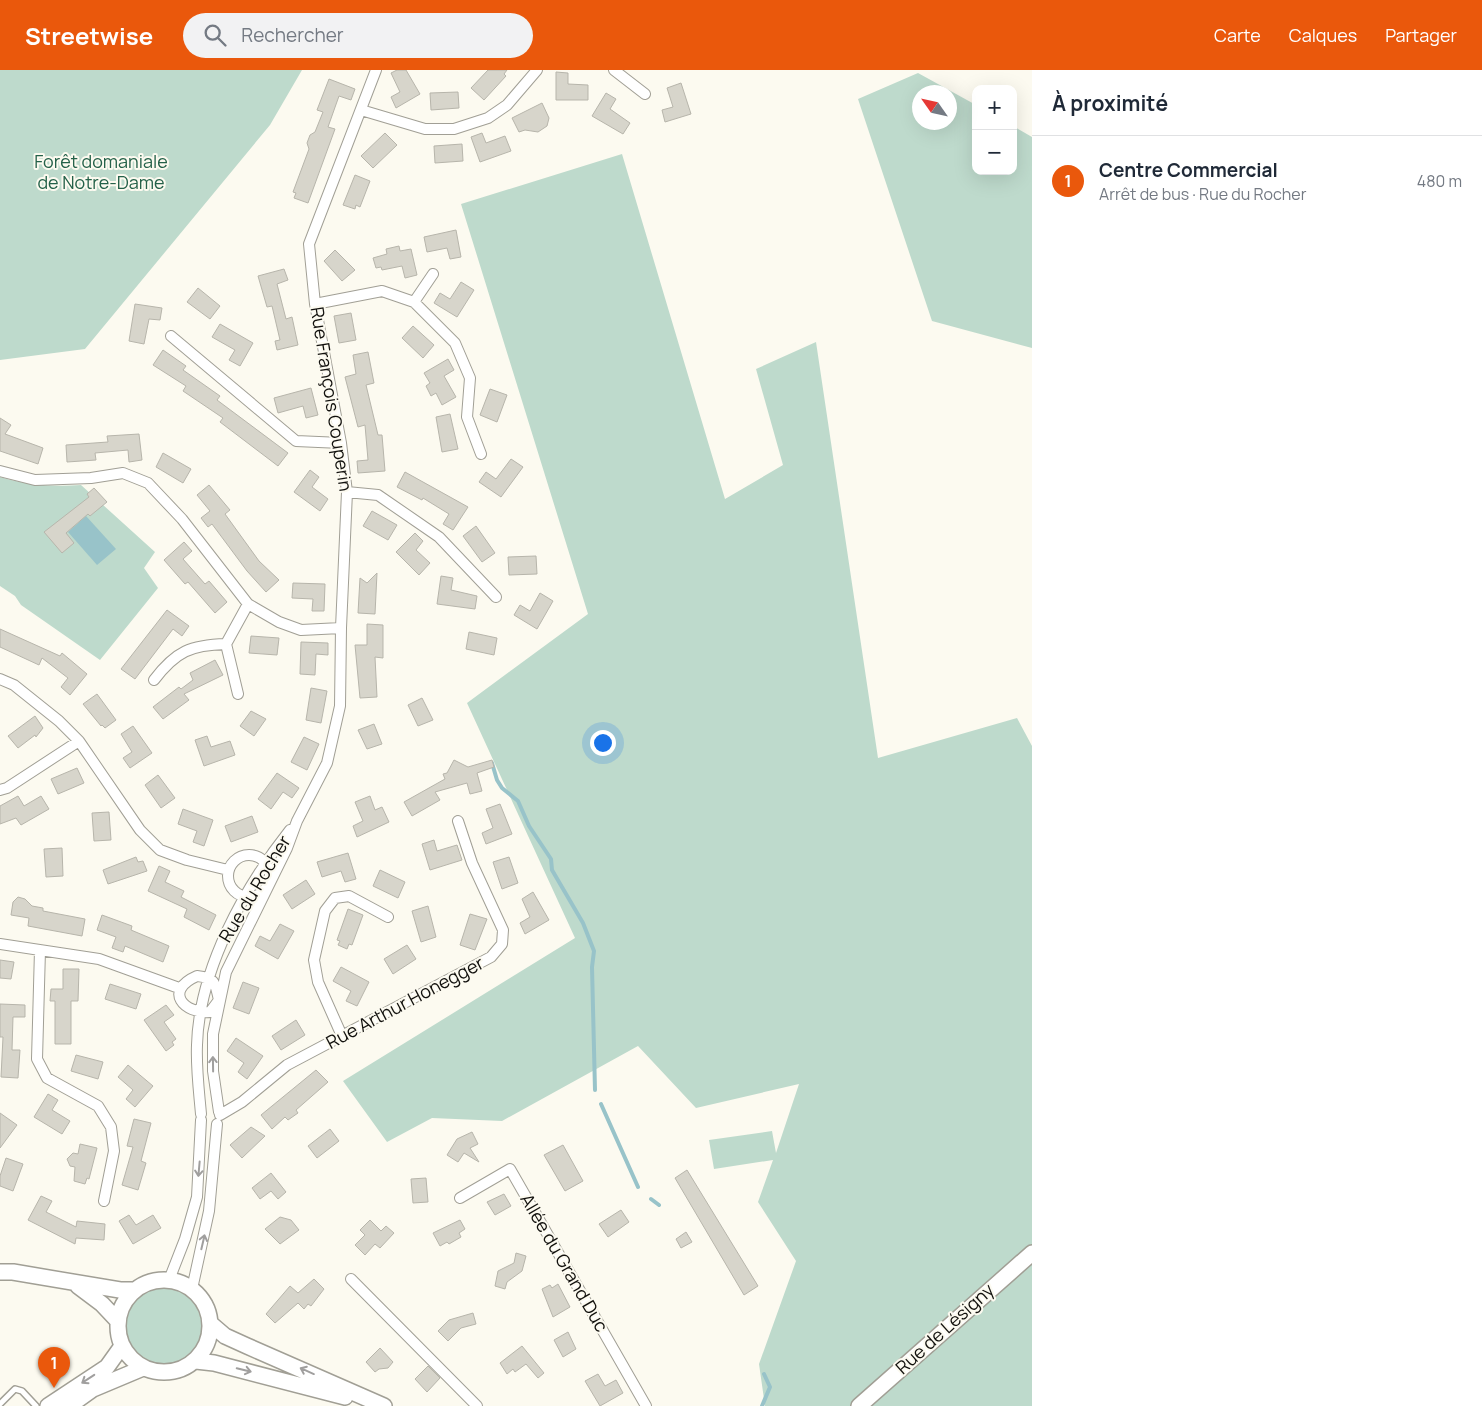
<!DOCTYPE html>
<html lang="fr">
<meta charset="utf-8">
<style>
:root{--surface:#fff;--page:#f2f2f3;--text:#1f2937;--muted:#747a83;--line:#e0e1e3;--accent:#ea580c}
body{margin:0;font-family:Manrope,sans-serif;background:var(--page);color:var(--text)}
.controls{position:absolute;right:15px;top:15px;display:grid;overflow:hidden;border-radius:10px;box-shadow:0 5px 20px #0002}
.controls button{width:45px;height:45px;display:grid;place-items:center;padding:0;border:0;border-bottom:1px solid var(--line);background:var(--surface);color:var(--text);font:25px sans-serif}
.compass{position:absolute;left:912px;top:15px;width:45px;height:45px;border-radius:50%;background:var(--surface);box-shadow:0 5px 20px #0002;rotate:304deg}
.you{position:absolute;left:602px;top:672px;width:18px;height:18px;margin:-12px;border:4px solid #fff;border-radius:50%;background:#1a73e8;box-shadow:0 0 0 8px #1a73e833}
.badge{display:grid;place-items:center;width:32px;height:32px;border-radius:50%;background:var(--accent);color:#fff;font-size:16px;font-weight:700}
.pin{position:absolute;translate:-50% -41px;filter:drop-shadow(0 1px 2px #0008)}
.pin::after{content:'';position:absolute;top:26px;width:18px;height:15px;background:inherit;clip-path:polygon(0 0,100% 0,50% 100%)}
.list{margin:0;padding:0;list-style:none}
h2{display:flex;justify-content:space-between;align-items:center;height:65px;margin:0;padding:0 20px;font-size:21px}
h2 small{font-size:16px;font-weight:400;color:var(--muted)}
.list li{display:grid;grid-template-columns:32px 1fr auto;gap:15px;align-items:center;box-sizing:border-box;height:90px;padding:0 20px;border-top:1px solid var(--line)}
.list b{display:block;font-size:19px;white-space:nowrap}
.list p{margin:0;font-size:16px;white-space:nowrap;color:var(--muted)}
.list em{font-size:16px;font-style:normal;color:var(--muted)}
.icon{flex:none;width:28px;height:28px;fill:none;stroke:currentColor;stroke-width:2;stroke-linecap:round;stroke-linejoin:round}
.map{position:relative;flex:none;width:1032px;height:1336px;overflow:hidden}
header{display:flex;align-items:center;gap:30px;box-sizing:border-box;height:70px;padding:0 25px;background:var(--accent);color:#fff}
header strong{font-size:24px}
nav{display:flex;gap:28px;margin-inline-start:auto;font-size:18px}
.search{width:350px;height:45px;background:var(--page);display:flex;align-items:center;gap:12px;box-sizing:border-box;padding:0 18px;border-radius:28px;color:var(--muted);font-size:19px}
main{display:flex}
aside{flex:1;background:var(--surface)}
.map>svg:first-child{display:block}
.green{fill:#bedacc;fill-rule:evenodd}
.water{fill:#98c3c9}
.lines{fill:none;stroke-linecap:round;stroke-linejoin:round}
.stream{stroke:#98c3c9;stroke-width:4}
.building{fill:#d7d5cb;stroke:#b7b5ab}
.lane-casing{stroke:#a19f95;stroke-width:8}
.street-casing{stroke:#a19f95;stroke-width:12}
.secondary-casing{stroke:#a19f95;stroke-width:18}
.lane{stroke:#fff;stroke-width:5}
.street{stroke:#fff;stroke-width:10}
.secondary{stroke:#fff;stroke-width:15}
.oneway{stroke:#a09f9e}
.labels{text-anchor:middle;stroke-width:4;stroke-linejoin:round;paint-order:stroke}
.park-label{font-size:18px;fill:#246149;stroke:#fcfaf0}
.street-label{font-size:18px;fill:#11100d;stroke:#fcfaf0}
</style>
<header>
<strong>Streetwise</strong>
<div class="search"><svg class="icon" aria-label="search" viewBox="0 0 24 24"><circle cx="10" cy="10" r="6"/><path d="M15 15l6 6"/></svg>Rechercher</div>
<nav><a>Carte</a><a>Calques</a><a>Partager</a></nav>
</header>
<main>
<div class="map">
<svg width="1032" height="1336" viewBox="0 0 1032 1336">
<rect width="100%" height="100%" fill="#fcfaf0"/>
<path class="green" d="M0 0H302L270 55 85 279 0 290Z
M918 3 976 35V101H1013V56L1032 67V278L932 251 858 29ZM919 22H949V52H919Z
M622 84 725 429 783 395 756 299 816 272 878 688 1017 648 1032 676V1336H765L759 1294 796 1191 758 1132 773 1090 714 1099 709 1070 772 1061 776 1083 799 1014 696 1038 638 976 502 1051 432 1048 387 1072 343 1011 575 868 467 633 588 544 461 134Z
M0 407C28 415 52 417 81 415L155 482 144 498 158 518 100 590 21 535 15 526 0 516Z
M124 1257a40 40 0 1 1 80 0a40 40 0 1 1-80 0Z"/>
<path class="water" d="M86 446 116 479 97 495 68 462Z"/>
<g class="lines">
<path class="stream" d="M492 693 497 710 502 718 518 731 529 756 551 789 552 800 583 853 594 881 592 897 595 1020
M601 1034 638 1117
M651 1129 659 1135
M762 1336 770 1317 764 1304"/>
</g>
<path class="building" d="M397 0H406L420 24 396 38 391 27 400 22 391 3Z
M488 0H507L504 4 506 6 484 30 471 18Z
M556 2 568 3V14L588 15V30H556Z
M329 9 355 19 351 30 339 26 328 57 335 59 308 133 294 128 296 123 293 122 309 79 307 73 310 65 315 62 323 42 317 40Z
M681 13 691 44 665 52 662 40 673 37 667 18Z
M458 22 459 38 431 40 430 23Z
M606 23 616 29 610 39 630 53 623 64 592 46Z
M542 33 549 48 547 56 538 62 525 60 519 62 512 48Z
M385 63 397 75 373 98 361 86Z
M482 63 486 73 505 66 511 81 480 92 471 67Z
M462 74 463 91 435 93 434 76Z
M355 105 370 111 360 137 356 135 355 139 343 135Z
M456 160 461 187 450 189 447 178 427 182 424 167Z
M399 176 400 181 411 179 417 205 405 208 402 196 382 200 381 197 376 198 373 188 387 184 386 179Z
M335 180 355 200 342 211 324 191Z
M284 199 288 210 277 214 286 249 292 247 298 275 277 280 275 271 280 270 272 236 267 237 258 206Z
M461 212 474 220 457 247 434 233 440 223 450 229Z
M198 218 220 236 210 249 187 232Z
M135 234 162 238 160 250 149 249 144 274 129 271Z
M351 243 356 270 339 273 334 246Z
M220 254 253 273 240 296 229 290 235 280 212 267Z
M413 256 434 275 423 288 402 268Z
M163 280 186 296 183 300 220 326 217 330 288 383 278 396 220 352 223 348 183 321 186 316 153 295Z
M368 282 374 313 366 315 378 365H382L385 401 358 403 357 391 368 390 365 355 358 357 345 307 356 304 353 285Z
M448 289 454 300 444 306 456 327 442 335 436 323 431 326 426 316 430 313 424 303Z
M311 318 318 345 306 348 303 336 278 343 274 328Z
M490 319 507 325 497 352 480 345Z
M450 344 458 379 442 382 436 347Z
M0 348 11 355 5 364 43 378 38 394 0 381Z
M139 364 142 390 129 392 128 380 95 383 96 390 67 392 66 375 108 372 107 366Z
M163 383 191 399 183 413 156 397Z
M511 389 523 397 501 427 479 412 486 402 496 409Z
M310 400 319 407 312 417 328 429 320 441 294 422Z
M405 402 468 437 453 460 443 454 449 444 423 428 422 430 397 417Z
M209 415 230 440 225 444 259 491 279 510 266 522 247 501 212 454 208 457 201 448 210 441 197 425Z
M94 418 107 432 90 446 88 444 66 463 74 473 62 483 44 462 89 427 87 424Z
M372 441 397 455 388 470 363 456Z
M476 456 495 483 482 492 463 466Z
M415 463 423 471 416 480 430 493 419 505 396 482Z
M184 472 192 481 183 489 205 514 209 511 227 532 215 543 188 512 185 514 164 490Z
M536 486 537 504 509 505 508 487Z
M377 503 375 544 358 543 360 508 367 513Z
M441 506 453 508 451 520 477 526 475 539 437 534Z
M293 513 325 514 324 541H312L313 529 292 528Z
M540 523 553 531 537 559 514 545 520 535 530 541Z
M167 540 189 556 182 566 173 559 135 609 121 599Z
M367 554 383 555V588L375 587 377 627 360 628 355 575H367Z
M0 559 60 586 62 583 87 604 70 625 61 617 68 608 42 588 39 595 0 577Z
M469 562 497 568 494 585 466 579Z
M251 566 279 568 277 585 249 583Z
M301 572 328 573V585L316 584 315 605 300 604Z
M215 590 223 605 184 624 189 630 163 649 153 637 179 617 181 619 193 610 190 603Z
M311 618 327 621 321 653 306 650Z
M97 624 116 650 105 658 102 655 101 656 83 634Z
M422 628 433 650 418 656 408 635Z
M251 641 266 649 254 666 240 656Z
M35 646 43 658 36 667 35 665 18 678 8 666Z
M374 654 382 674 367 679 358 660Z
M133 656 152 683 130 698 123 688 132 682 121 664Z
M207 666 211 677 230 671 235 685 204 696 195 670Z
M304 667 319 674 307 700 291 692Z
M454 690 468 697 492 690 494 697 477 703 482 721 470 724 467 713 435 722 440 730 412 746 404 732 445 709 443 704 447 703Z
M77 698 84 713 58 724 51 709Z
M277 703 299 718 292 728 283 722 271 739 258 729Z
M158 705 175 728 161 738 145 715Z
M18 726 24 736 41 726 49 739 21 755 16 748 0 754V736Z
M370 726 375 740 382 737 389 752 357 767 353 756 363 751 355 732Z
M500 734 512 764 486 774 482 763 493 758 486 739Z
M183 739 213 750 204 776 193 772 197 761 178 754Z
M109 742 111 770 94 771 92 743Z
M252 746 258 762 231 772 225 756Z
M434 770 437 781 457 775 462 790 430 800 422 774Z
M62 778 63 806 46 807 44 779Z
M348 783 356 809 345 812 341 801 322 807 317 792Z
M136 787 138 792 143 791 147 801 108 814 103 800Z
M509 787 518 813 502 819 493 792Z
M159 796 170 801 165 812 184 821 181 827 216 845 209 860 184 847 187 839 148 821Z
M380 800 405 812 398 828 373 816Z
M306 810 315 824 292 839 283 825Z
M533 822 549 850 525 864 520 853 530 847 522 829Z
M18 827 25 829 32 836 43 838V841L85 849 82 866 28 856 29 848 11 845 13 832Z
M428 836 436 867 421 872 412 841Z
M348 839 363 845 352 875 349 874 347 879 338 875 340 871 337 870Z
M470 844 487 849 475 880 460 875Z
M102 845 132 856 131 860 169 876 163 892 125 876 123 882 112 878 116 867 97 860Z
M280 854 294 861 278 889 255 876 260 866 270 871Z
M407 875 416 889 393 904 384 889Z
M0 890 14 892 11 909 0 908Z
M341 897 369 912 357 936 346 931 351 921 333 911Z
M63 899H79L78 931H71V974H55V931H50L51 919H63Z
M243 912 259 918 249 944 233 938Z
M110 914 141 924 136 939 105 929Z
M0 934 25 935V947H13L12 980H20L18 1008 1 1007 3 967H0Z
M166 935 174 945 164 952 176 969 172 972 174 975 166 981 144 950Z
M296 950 305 965 281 980 272 966Z
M236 968 263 986 247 1009 238 1002 244 993 227 981Z
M76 985 103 992 98 1009 71 1001Z
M128 995 153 1016 135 1037 126 1029 133 1020 118 1007Z
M316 1000 328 1012 296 1040 298 1043 288 1050 285 1047 272 1059 261 1045Z
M48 1024 58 1030 52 1040 70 1051 62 1064 34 1047Z
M0 1043 17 1055 0 1078Z
M134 1049 151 1053 141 1091 146 1093 138 1120 122 1115 133 1077 127 1076Z
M251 1057 265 1066 242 1088 230 1075Z
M330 1059 339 1071 317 1088 308 1076Z
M472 1062 478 1074 470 1078 479 1092 464 1083 458 1092 447 1085 457 1069Z
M80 1074 97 1078 89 1109 87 1108 85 1114 74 1111 75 1097 70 1096 67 1089 73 1083 78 1084Z
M563 1075 583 1111 565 1121 544 1085Z
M6 1088 23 1094 13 1121 0 1116V1106Z
M687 1100 758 1216 744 1225 675 1108Z
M271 1103 286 1122 278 1129 271 1121 260 1129 252 1118Z
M426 1108 428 1132 413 1133 411 1109Z
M504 1124 511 1136 495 1145 487 1132Z
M41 1126 52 1131 46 1142 76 1157 77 1151 105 1154 104 1170 76 1168 75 1174 28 1150Z
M621 1140 629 1152 608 1167 599 1154Z
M129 1145 136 1155 153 1145 161 1158 133 1174 119 1151Z
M280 1147 291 1150 299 1160 280 1174 265 1159Z
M370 1150 381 1161 386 1156 394 1163 380 1178 375 1174 365 1185 355 1175 365 1165 360 1160Z
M460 1150 465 1159 459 1163 461 1167 449 1174 447 1172 440 1176 433 1163Z
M686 1162 692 1172 681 1178 676 1169Z
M516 1183 526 1186 522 1201 507 1212 505 1219 495 1216 498 1201 514 1193Z
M314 1209 324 1219 311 1236 308 1234 304 1239 298 1233 275 1253 266 1244 290 1216 298 1223Z
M558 1214 570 1237 553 1247 542 1219 550 1215 552 1218Z
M473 1243 476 1254 461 1258 448 1271 438 1261 449 1250Z
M568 1262 576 1279 563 1287 554 1270Z
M522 1276 544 1303 538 1308 526 1294 515 1302 513 1299 507 1304 500 1293Z
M380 1278 393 1292 388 1298 379 1299 375 1302 366 1292Z
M428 1296 440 1308 427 1322 415 1309Z
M598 1304 605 1316 616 1310 623 1323 600 1336 585 1311Z"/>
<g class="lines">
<g class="lane-casing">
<path id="lane" d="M0 1334 15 1319 22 1321 36 1336"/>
</g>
<g class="street-casing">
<path id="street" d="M614 0 645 24
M361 40 425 59H454L488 48 507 35 537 0
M414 232 433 204
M315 234 382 221 414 232 455 273 470 308 467 347 481 384
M171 266 296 371 341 373
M0 401 35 410 91 408 123 403 148 413 182 449 248 534 279 552 301 560 341 558
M347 422 378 425 439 467 496 527
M0 609 14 615 59 651 79 671 140 760 160 780 187 790 228 800
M154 610C176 581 191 575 226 574
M238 624 226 574 248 534
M0 720 7 718 79 671
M228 806a21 21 0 1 1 42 0a21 21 0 1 1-42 0Z
M0 874 99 889 179 918
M40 880 37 989 47 1008 98 1036 111 1057 114 1081 104 1131
M197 906C216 908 215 913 219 930L210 942C184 944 163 921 197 906Z
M342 966 318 912 314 890 325 841 335 828 349 826 388 847
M219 1042 213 1001V964L226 902 287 778 297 751 327 693 340 636 341 558 347 422 341 373 315 234 309 174 376 0
M201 1044C199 1021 196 998 197 975 199 900 244 818 290 760
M220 1045 242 1032 287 995 491 887 502 874 503 860 472 793 458 751
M460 1128 510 1099 646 1336
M351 1209 477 1336
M169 1210 185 1169 197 1127 201 1050
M192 1219 209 1141 217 1054"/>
</g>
<g class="secondary-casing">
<path id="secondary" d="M0 1202H13L120 1220H135
M118 1256a46 46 0 1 1 92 0a46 46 0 1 1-92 0Z
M78 1216 102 1234 118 1251
M211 1254 225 1266 247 1276 384 1336
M196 1291 214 1293 345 1327
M48 1336 107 1297 122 1276
M69 1336 93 1319 143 1298
M859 1336 1032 1183"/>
</g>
<use href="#lane" class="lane"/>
<use href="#street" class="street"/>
<use href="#secondary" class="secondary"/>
</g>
<defs><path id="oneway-shaft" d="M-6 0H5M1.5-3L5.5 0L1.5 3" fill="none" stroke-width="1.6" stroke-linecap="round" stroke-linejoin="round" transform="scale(1.25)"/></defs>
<g class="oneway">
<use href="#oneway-shaft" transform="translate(213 994) rotate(-91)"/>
<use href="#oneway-shaft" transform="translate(199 1099) rotate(95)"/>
<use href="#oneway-shaft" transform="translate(203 1172) rotate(-77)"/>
<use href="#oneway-shaft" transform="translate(244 1300) rotate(14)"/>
<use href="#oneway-shaft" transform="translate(307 1301) rotate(-156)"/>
<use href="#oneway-shaft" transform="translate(88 1309) rotate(147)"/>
</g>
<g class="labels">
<g class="park-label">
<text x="101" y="98">Forêt domaniale<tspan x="101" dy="21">de Notre-Dame</tspan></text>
</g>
<g class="street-label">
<text transform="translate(331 329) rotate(81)" y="6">Rue François Couperin</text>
<text transform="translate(255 819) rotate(-59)" y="6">Rue du Rocher</text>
<text transform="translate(405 933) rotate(-28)" y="6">Rue Arthur Honegger</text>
<text transform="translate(564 1193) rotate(60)" y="6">Allée du Grand Duc</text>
<text transform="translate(945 1259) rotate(-42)" y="6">Rue de Lésigny</text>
</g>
</g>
</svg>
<div class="controls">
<button>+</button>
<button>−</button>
</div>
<svg class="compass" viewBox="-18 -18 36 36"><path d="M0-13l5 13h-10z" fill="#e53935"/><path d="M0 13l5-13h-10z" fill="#747a83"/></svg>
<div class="you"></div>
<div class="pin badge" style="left:54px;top:1318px">1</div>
</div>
<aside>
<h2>À proximité<small></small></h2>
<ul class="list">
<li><span class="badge">1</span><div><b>Centre Commercial</b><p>Arrêt de bus · Rue du Rocher</p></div><em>480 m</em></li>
</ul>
</aside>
</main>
